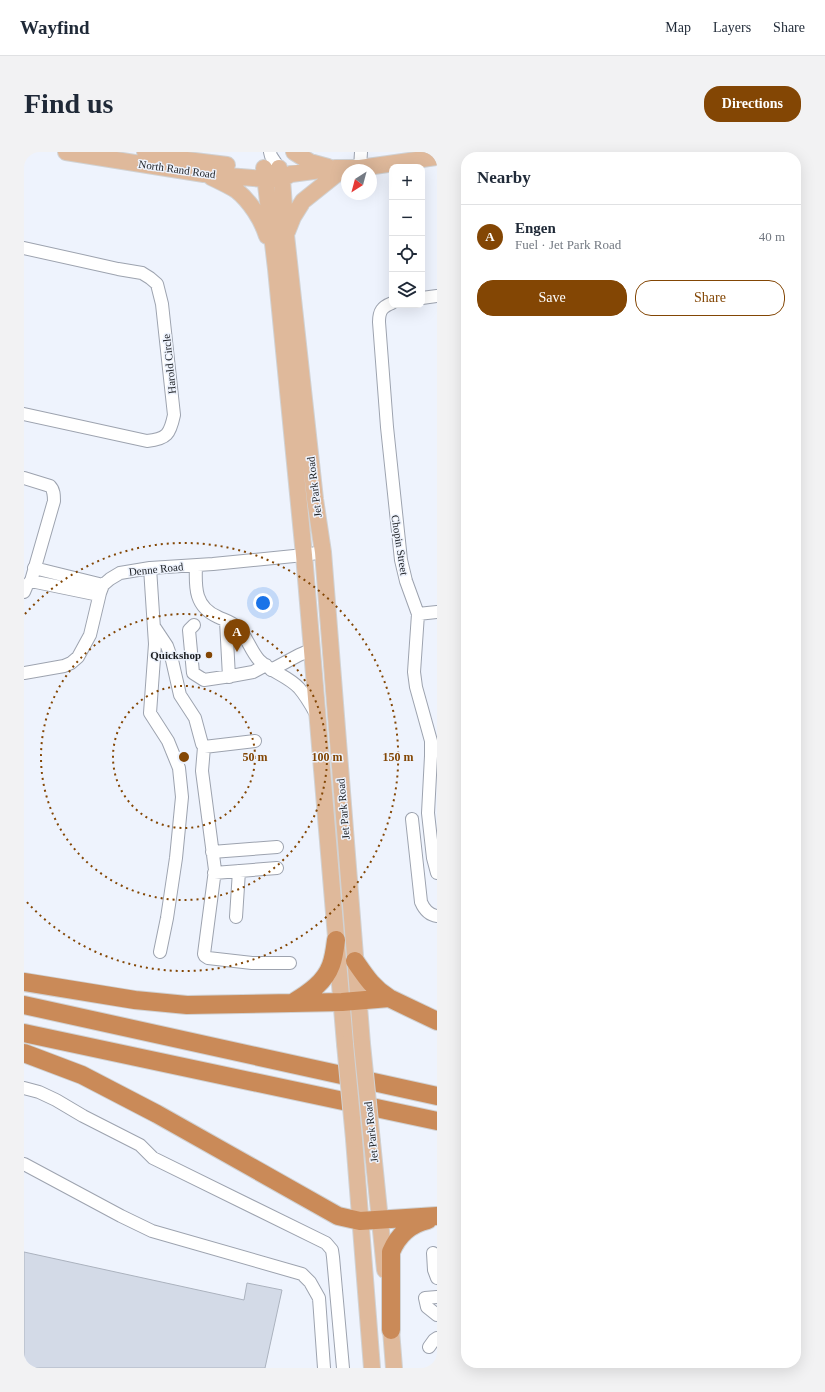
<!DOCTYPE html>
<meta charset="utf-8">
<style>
:root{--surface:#fff;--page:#f2f2f3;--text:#1f2937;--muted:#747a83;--line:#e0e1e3;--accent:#834604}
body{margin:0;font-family:"Times New Roman",serif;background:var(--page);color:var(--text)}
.controls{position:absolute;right:12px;top:12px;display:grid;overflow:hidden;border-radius:8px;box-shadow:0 4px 16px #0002}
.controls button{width:36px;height:36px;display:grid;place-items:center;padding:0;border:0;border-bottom:1px solid var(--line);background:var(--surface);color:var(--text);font:20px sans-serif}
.compass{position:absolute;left:317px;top:12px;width:36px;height:36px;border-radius:50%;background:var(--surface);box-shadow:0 4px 16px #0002;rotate:216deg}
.you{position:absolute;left:239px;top:451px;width:14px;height:14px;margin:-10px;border:3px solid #fff;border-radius:50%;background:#1a73e8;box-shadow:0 0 0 6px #1a73e833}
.badge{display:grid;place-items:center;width:26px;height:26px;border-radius:50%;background:var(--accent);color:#fff;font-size:13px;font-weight:700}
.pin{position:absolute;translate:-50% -33px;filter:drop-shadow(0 1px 2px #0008)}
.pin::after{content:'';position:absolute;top:21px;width:14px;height:12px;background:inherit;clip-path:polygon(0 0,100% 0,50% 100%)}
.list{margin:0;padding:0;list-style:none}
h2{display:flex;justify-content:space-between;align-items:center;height:52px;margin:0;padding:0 16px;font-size:17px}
h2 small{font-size:13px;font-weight:400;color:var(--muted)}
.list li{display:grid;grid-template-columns:26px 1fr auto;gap:12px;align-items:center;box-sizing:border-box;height:64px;padding:0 16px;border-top:1px solid var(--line)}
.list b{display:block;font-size:15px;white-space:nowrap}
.list p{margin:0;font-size:13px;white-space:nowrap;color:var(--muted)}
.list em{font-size:13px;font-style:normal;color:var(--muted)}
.actions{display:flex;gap:8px;padding:12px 16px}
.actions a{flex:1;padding:9px 0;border:1px solid var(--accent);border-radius:16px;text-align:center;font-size:14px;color:var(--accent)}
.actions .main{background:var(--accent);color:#fff}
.icon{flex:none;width:22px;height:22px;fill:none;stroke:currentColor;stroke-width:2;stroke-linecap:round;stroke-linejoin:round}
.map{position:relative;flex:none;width:413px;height:1216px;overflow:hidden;border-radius:16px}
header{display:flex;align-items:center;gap:24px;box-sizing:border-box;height:56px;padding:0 20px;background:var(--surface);border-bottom:1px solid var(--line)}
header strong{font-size:19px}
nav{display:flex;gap:22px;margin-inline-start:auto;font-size:14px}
.intro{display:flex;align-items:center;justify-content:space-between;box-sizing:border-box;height:96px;padding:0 24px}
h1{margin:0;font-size:28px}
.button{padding:10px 18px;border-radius:16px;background:var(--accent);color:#fff;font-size:14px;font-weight:700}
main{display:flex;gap:24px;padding:0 24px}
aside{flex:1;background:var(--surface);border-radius:16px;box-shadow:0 4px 16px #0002}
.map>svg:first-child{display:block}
.building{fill:#d3dae7;stroke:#abb2be}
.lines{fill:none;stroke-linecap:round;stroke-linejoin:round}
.minor-casing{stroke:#9da3af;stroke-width:14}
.major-casing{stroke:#d1d2d3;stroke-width:18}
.highway-casing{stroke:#d1d2d3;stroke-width:20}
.minor{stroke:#fff;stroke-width:12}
.major{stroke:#dfb99b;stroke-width:16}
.highway{stroke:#ca8a58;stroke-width:18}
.major-bridge-casing{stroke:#d1d2d3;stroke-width:18;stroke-linecap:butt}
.major-bridge{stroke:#dfb99b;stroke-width:16}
.ring{fill:none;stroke:#834604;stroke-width:2;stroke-dasharray:2 4}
.poi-dot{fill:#834604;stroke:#eef3fd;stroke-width:1.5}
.labels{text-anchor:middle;stroke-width:3;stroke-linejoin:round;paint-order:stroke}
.street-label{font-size:11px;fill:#1b1e22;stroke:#eef3fd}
.poi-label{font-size:11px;font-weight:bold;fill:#1b1e22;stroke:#eef3fd;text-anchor:end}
.centre{fill:#834604;stroke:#eef3fd;stroke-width:2}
.ring-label{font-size:12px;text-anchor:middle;font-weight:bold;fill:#834604;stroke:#eef3fd;stroke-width:3;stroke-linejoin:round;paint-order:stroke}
</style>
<header>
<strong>Wayfind</strong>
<nav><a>Map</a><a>Layers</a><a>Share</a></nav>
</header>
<div class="intro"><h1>Find us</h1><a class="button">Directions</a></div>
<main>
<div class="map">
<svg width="413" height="1216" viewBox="0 0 413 1216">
<rect width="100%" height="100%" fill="#eef3fd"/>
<path class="building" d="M0 1100 220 1148 223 1131 258 1138 241 1216H0Z"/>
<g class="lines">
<g class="minor-casing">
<path id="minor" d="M246 0 247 4 255 16
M336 16 337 0
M0 96 94 117 118 121 126 126 133 132 138 152 150 263C146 282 143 287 123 289L0 262
M398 146 413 144
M368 151C358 155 355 159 355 170L363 275 377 408 382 429 394 462 390 520 392 535 407 589V604L404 661 409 706 413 721
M0 326 26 334C30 338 30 343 30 349L7 429 3 433 0 440
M172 414C171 436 171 455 194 465 200 468 208 470 213 475 223 484 226 498 235 508 247 520 264 524 275 536 282 544 287 553 292 562
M10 416 79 433
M126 416 131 492 126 561 144 589 155 616 158 645 152 706 143 766 136 800
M7 429 75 443
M394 462 413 460
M202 469 205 525
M170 473 165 478 169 521 180 528 207 524 229 520 242 513
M131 476 143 494 148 508 156 543 171 566 178 592 180 595 231 589
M247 518 275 503 289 497
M0 521 40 514 47 511 54 505 66 483 76 441 79 433 86 427 96 421 126 416 189 412 280 403 299 400
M180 595 178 619 191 718 180 802 181 804 184 806 228 811H266
M388 667 397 750C400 757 405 763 413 764
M188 700 253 695
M190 721 253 716
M212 765 215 719
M0 936 15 940 32 948 59 964 116 993 129 1006 302 1091 308 1098 309 1105 319 1216
M0 1012 97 1064 128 1079 278 1122 286 1130 295 1146 300 1216
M409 1101 410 1118 413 1126
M413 1145 401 1146 403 1155 413 1163
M405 1195 410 1188 413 1186"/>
</g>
<g class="major-casing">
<path id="major" d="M42 0 180 22 241 27H258L267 22 312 16H336L413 5
M121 0 155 7 203 13
M270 0 286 10 304 15
M240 16 252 117 280 403 321 892
M255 16 258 27 262 83 291 347 299 400 338 892
M187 25C195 29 204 33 212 38 226 49 238 68 243 84
M263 80 269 65 279 49 319 17
M330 987 348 1216
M348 990 361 1118
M366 1165 370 1216"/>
</g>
<g class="highway-casing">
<path id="highway" d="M331 809C342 825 349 836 365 846
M0 830 111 848 163 853 318 850 365 846 413 869
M270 850C285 841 301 830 307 813 310 805 311 796 312 788
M0 853 413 944
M0 881 413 969
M0 901 58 923 133 962 314 1064 336 1069 413 1064
M367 1178V1100C374 1083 386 1072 404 1068"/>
</g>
<use href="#minor" class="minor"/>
<use href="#major" class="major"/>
<use href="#highway" class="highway"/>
<g class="major-bridge-casing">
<path id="major-bridge" d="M321 892 330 987
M338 892 348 990"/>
</g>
<use href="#major-bridge" class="major-bridge"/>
</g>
<g class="ring">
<circle cx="160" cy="605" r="71"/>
<circle cx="160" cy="605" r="143"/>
<path d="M1 462A214 214 0 1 1 1 748"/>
</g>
<circle class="poi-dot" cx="185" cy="503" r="4"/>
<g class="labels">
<g class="street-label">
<text transform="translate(153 17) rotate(8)" y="4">North Rand Road</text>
<text transform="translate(145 212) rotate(-96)" y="4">Harold Circle</text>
<text transform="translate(290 335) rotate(-97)" y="4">Jet Park Road</text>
<text transform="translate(376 393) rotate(81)" y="4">Chopin Street</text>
<text transform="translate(132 417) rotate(-6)" y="4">Denne Road</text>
<text transform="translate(319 657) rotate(-95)" y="4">Jet Park Road</text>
<text transform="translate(347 980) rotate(-96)" y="4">Jet Park Road</text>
</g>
<g class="poi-label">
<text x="177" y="507">Quickshop</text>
</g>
</g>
<circle cx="160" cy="605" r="6" class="centre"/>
<g class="ring-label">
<text x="231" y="609">50 m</text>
<text x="303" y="609">100 m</text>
<text x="374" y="609">150 m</text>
</g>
</svg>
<div class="controls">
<button>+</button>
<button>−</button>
<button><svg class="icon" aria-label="locate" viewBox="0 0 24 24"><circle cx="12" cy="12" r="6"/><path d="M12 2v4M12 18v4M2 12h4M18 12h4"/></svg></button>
<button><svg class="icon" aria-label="layers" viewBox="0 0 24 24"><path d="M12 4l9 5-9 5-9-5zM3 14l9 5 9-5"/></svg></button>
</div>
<svg class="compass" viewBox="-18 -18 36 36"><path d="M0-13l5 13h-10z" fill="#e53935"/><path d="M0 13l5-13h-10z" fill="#747a83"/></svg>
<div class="you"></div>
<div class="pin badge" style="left:213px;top:500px">A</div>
</div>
<aside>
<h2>Nearby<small></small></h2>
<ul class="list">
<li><span class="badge">A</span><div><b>Engen</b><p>Fuel · Jet Park Road</p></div><em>40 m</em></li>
</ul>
<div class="actions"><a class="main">Save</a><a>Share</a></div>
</aside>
</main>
